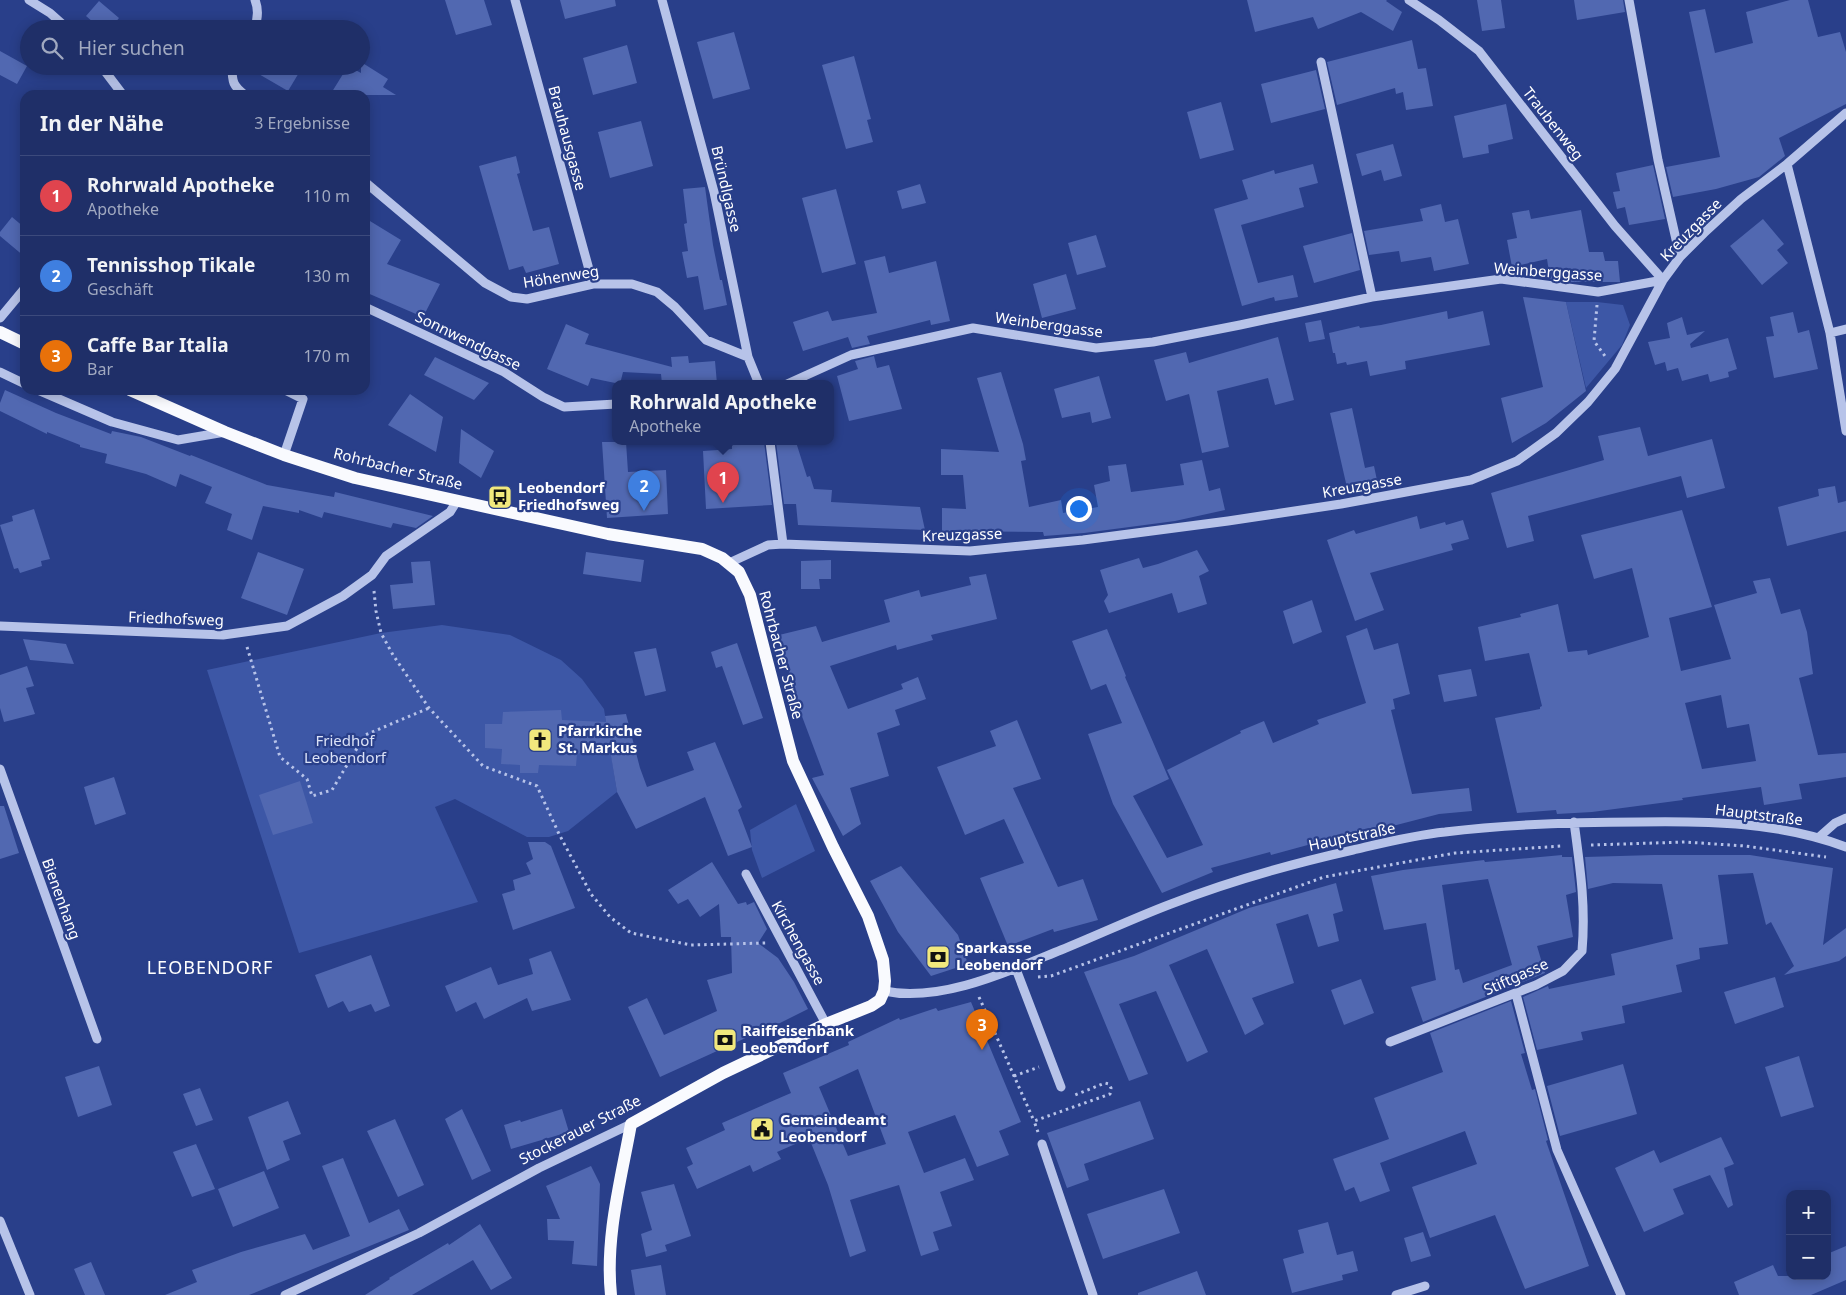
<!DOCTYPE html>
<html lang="de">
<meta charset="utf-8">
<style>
:root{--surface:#1f2f68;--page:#27376e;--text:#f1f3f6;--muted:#a1a9c0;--line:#3c4a7c;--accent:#f1e87d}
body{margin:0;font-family:"Noto Sans",sans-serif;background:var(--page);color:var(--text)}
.controls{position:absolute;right:15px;bottom:15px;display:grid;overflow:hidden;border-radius:10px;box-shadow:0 2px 12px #0003}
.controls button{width:45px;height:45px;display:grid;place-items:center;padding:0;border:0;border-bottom:1px solid var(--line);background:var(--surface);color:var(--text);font:25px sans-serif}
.you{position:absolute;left:1078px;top:508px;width:18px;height:18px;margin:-12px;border:4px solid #fff;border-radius:50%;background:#1a73e8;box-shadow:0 0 0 8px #1a73e833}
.badge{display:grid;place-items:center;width:32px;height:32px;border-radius:50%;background:var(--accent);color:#fff;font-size:16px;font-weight:700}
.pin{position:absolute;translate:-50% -41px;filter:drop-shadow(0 1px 2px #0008)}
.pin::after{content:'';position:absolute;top:26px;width:18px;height:15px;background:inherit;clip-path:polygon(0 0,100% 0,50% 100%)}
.popup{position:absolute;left:612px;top:380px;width:222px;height:65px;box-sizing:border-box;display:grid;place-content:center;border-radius:10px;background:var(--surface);filter:drop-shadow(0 1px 4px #0005);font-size:16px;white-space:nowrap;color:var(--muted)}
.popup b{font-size:19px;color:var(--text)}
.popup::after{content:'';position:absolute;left:50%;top:100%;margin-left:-10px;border:10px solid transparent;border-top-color:var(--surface)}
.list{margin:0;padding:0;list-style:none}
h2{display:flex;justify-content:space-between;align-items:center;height:65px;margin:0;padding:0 20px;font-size:21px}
h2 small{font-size:16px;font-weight:400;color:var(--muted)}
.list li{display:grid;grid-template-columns:32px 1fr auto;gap:15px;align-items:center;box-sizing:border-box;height:80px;padding:0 20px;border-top:1px solid var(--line)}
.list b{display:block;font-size:19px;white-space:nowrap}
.list p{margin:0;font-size:16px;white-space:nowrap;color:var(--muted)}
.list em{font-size:16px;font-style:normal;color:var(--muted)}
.icon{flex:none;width:28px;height:28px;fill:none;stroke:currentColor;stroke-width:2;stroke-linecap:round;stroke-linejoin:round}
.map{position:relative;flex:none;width:1846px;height:1295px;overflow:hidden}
.search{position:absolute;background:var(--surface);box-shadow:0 2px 12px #0003;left:20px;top:20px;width:350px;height:55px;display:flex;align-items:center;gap:12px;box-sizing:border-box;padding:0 18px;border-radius:28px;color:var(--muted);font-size:19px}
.panel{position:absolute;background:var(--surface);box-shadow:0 2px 12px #0003;left:20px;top:90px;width:350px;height:305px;border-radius:15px}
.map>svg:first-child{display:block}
.green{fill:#3d57a6}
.building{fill:#5168b1;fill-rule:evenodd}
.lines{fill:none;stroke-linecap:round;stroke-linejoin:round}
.path{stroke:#b7c3e9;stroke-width:3;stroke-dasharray:2.5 4;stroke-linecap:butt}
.minor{stroke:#b7c3e9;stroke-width:9}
.major{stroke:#f9fafe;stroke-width:12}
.labels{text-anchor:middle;stroke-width:4.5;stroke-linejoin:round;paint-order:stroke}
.street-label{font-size:15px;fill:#fff;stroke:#293f8a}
.poi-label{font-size:15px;font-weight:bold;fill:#fff;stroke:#293f8a;text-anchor:start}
.park-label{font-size:15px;fill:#dbe2f7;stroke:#293f8a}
.quarter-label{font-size:18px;letter-spacing:1px;fill:#fff;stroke:#293f8a}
</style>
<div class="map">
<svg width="1846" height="1295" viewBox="0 0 1846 1295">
<rect width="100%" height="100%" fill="#293f8a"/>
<path class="green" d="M1566 302H1597L1623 305 1630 325 1622 345 1586 388Z
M442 625 510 635 561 660 582 679 604 709 617 792 568 831 549 837H527L455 799 435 807 478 902 299 953 207 670 381 633Z
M796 804 815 851 762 878 752 850 750 830Z"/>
<path class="building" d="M445 0H484L492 25 456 35Z
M560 0H615L616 6 565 19Z
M1247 0H1387L1386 1 1402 12 1393 31 1361 12 1318 29 1313 17 1255 32Z
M1477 0H1501L1505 28 1482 31Z
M1574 0H1623L1625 12 1577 20Z
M1790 0H1808L1818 37 1840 32 1846 52V104L1779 138 1785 156 1759 177 1716 189 1673 197 1666 167 1720 157 1689 12 1705 9 1715 53 1753 43 1746 12Z
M99 1 119 18 110 29H101L86 16Z
M734 32 750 89 713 99 697 42Z
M1412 40 1418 69 1426 68 1433 106 1406 110 1403 92 1396 94 1395 88 1337 105 1327 62Z
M627 45 637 83 593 95 583 58Z
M0 51 27 66 17 84 0 75Z
M854 56 871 119 867 120 873 142 846 149 822 65Z
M361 62 388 79 383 87 396 95H330L348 66 361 73Z
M245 66H303L288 91Z
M1316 70 1325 109 1271 123 1261 84Z
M1221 102 1234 150 1200 159 1187 112Z
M1506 104 1513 139 1488 145 1489 153 1463 158 1454 116Z
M641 121 653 166 610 178 598 132Z
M1393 144 1402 176 1384 181 1381 170 1362 176 1356 154Z
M516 156 520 173 517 174 533 231 549 227 559 264 526 273 523 266 509 270 479 166Z
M1313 164 1318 183 1299 188 1304 207 1241 225 1258 283 1293 275 1298 297 1275 301 1274 297 1242 306 1214 209 1248 199 1242 180 1274 170 1275 174Z
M1653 165 1665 219 1629 225 1625 207 1617 209 1613 192 1620 191 1616 173Z
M920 184 926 203 902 209 897 191Z
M705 187 713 245 720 280H722L727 305 704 310 698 276 687 278 682 252 688 251 684 224 687 223 683 189Z
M836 189 856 264 822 273 802 198Z
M1441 204 1445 222 1458 219 1469 264 1434 271 1431 257 1401 262 1399 251 1369 255 1364 231 1423 221 1420 209Z
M1529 210 1531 219 1581 210 1589 252H1603L1605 261H1618L1620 282H1567L1550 279 1547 259 1512 267 1507 240 1517 238 1512 213Z
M12 217 25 228V257L0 236V232Z
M365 218 401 240 387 264 440 284 423 317 365 292Z
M1763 219 1784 244 1777 250 1788 263 1762 285 1730 246Z
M1352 233 1360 270 1314 283 1303 246Z
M1096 235 1106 267 1077 275 1068 243Z
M885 256 889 273 936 261 950 321 931 325 930 320 867 336 870 344 852 348 848 337 803 351 793 322 828 311 832 321 877 313 864 261Z
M1066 274 1076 309 1042 318 1033 284Z
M1523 297 1566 302 1586 391 1546 423 1512 443 1501 398 1543 387Z
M1447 311 1448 319 1483 311 1490 345 1405 361 1406 369 1370 376 1367 361 1347 365 1346 362 1337 364 1335 353H1333L1329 333 1359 326 1360 328 1381 325Z
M1793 312 1798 333 1809 330 1818 369 1774 378 1766 337 1774 336 1770 317Z
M1682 317 1687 335 1705 331 1690 344 1691 348 1728 338 1737 369 1728 372 1729 377 1710 382 1708 374 1682 381 1678 368 1667 371 1665 362 1655 365 1648 342 1670 338 1667 323Z
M1321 320 1325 339 1309 342 1305 323Z
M566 324 589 334 585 344 672 367 671 357 688 356 689 363 715 361 717 384H662L661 374 623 372 620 384 591 378 588 386 547 369Z
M1278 337 1294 400 1275 405 1268 378 1217 391 1229 447 1202 453 1189 394 1166 401 1154 360 1186 352 1189 363Z
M874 356 877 368 889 365 902 409 849 421 837 376 858 369 855 361Z
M435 357 489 383 474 400 424 375Z
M1001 372 1023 444 1026 460 1021 461 1029 507 1061 500 1063 513 1098 507 1094 485 1110 481 1108 466 1126 464 1131 492 1184 485 1180 464 1202 460 1209 491 1220 488 1225 510 1175 521 1084 533 1044 536 1043 532 942 531V508L966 509 963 475H941V449L999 452 977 378Z
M1099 376 1111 418 1092 423 1090 412 1062 418 1054 389Z
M5 390 56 413 111 434 112 431 141 437 190 456 191 455 267 485 334 497 335 492 433 516 416 528 393 523 391 528 324 512 322 518 299 510V513L263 506 252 540 227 530 232 514 205 503 212 487 180 474 176 487 146 474 105 463 107 454 80 447V445L47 432V434L0 411V403Z
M410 394 443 417 436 452 388 425Z
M1352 408 1365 468 1374 466 1378 485 1348 492 1330 413Z
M1640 427 1648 456 1712 439 1725 488 1687 498 1681 476 1528 516 1534 541 1507 548 1491 493 1604 460 1598 436Z
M461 429 494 451 481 478 459 463Z
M602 442H626L628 472 666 470 668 514 607 518Z
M732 442H764L772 505 706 509 703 451 732 449Z
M776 442H796L807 477 810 476 814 489 832 490 831 502 920 507 925 530 798 525 796 504H784Z
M1835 486 1838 503 1846 501V531L1787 546 1778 507 1819 496 1818 489Z
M34 509 50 559 41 561 42 566 20 573 18 568 14 569 0 525 13 521 12 516Z
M1682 510 1712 607 1669 618 1681 671 1731 659 1714 605 1757 593 1753 581 1770 578 1781 614 1800 609 1807 632 1813 674 1799 678 1818 755 1846 753V777L1799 784 1802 799 1764 805 1761 787 1682 798 1683 800 1592 812 1557 814 1556 810 1517 813 1495 718 1540 709V707L1542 706 1529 653 1485 661 1478 627 1521 617 1520 614 1558 604 1568 652 1587 650 1588 655 1649 637 1632 568 1594 579 1581 535ZM1721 695 1727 728 1749 724 1756 761 1702 769 1685 703Z
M1417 516 1420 529 1445 522 1446 525 1463 520 1469 539 1451 544 1453 550 1370 573 1384 610 1355 621 1327 540 1354 530 1356 534Z
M1197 550 1209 571 1199 576 1207 604 1178 613 1172 593 1109 613 1104 601 1108 595 1100 570 1139 558 1143 568 1158 564Z
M258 552 304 569 287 615 241 598Z
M586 552 644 560 641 582 583 574Z
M831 560V579H819L820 589H801V561Z
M430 561 435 605 393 609 390 585 413 583 411 562Z
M986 574 997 619 931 635 933 640 897 650 896 645 830 666 848 709 903 689 901 684 918 677 926 699 895 710 900 725 877 733 889 776 850 788 861 824 843 836 812 778 824 775 797 703 779 635 816 626 822 642 890 622 884 600 919 590 921 597 971 585 969 577Z
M1312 600 1322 632 1293 644 1283 611Z
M1367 628 1374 650 1398 643 1410 694 1393 699 1395 709 1391 710 1412 794 1469 788 1472 811 1439 814 1354 836V835L1315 844V843L1271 855 1270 852 1211 868 1213 872 1162 893 1113 804 1088 734 1122 723 1106 684 1091 690 1072 641 1107 629 1126 676 1125 677 1169 779 1133 796 1167 858 1203 845 1167 770 1241 733 1240 731 1264 721 1273 743 1319 724 1317 720 1366 703 1346 636Z
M23 639 66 644 74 664 30 660Z
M737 643 763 718 743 725 722 666 716 668 711 652Z
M656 648 666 691 645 696 634 652Z
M27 666 34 686 26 688 35 714 4 722 0 708V675Z
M1471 669 1477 696 1444 702 1438 675Z
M561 710 562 720 606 722 605 716 626 714 640 768 647 787 694 770 687 752 715 742 742 807 738 810 752 847 728 856 705 797 636 829 617 792 609 744 577 754 576 766 539 765 538 773H520V765L501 764 502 749 485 748V724H502L503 712Z
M1017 720 1041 779 1013 788 1058 887 1083 879 1098 920 1054 932 1053 929 1008 946 980 878 1024 863 1004 819 965 835 937 767 996 746 990 731Z
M114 777 126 814 95 825 84 787Z
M300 781 313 823 273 835 259 795Z
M0 806H4L19 853 0 859Z
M528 842H545L551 846 575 908 513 930 502 894 515 890 513 880 531 874 526 863 533 859Z
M1562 855V857H1572L1576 892 1566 895 1573 937 1537 946 1545 973 1423 1022 1411 987 1436 980 1426 923 1384 930 1371 876 1403 870 1484 860 1485 862ZM1488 879 1512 965 1463 983 1459 969 1455 970 1442 885Z
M1654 855H1750L1833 868 1823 945 1846 928V956L1839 961 1784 975 1794 966 1771 922 1766 925 1753 873 1718 875 1728 944 1699 948 1700 959 1676 965 1682 992 1622 1006 1625 1023 1581 1032 1583 1040 1537 1050 1523 997 1548 986 1549 989 1615 975 1611 954 1673 939 1662 884 1613 883 1588 889 1585 857Z
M712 862 738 904 746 902 747 905 754 902 767 929 758 943 778 958 794 982 808 1009 762 1032 761 1031 660 1077 628 1007 647 998 664 1035 717 1011 707 980 732 973 731 937H721L719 904 700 917 688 899 678 904 668 890Z
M901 866 958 935 968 964 931 976 898 932 870 881Z
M1336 883 1343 911 1333 914 1339 941 1318 947 1308 914 1276 924 1294 983 1252 998 1264 1024 1245 1035 1207 949 1169 965 1208 1052 1187 1062 1156 991 1119 1004 1148 1074 1129 1081 1084 972 1134 956 1249 908Z
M551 951 571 1000 532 1011 527 998 484 1019 476 1002 456 1012 445 986 491 967 498 985 533 974 529 959Z
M371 955 390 1006 375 1012 371 1004 349 1012 343 1001 328 1008 315 975Z
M1775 977 1784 1007 1735 1024 1724 992Z
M1361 979 1374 1013 1344 1025 1331 990Z
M1511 1001 1525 1053 1521 1054 1532 1090 1535 1089 1548 1140 1546 1141 1589 1266 1525 1289 1495 1215 1430 1238 1412 1187 1477 1164 1465 1131 1380 1163 1390 1191 1360 1202 1354 1187 1345 1191 1333 1159 1389 1139 1374 1098 1443 1072 1430 1033Z
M971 1002 1021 1122 999 1131 1009 1155 977 1167 955 1115 908 1132 924 1173 965 1158 974 1180 940 1192 952 1226 933 1232 939 1250 921 1256 899 1185 850 1200 866 1251 850 1257 828 1185 809 1138 777 1152 781 1159 753 1172 750 1165 697 1189 687 1167 693 1164 686 1148 725 1130 722 1123 791 1093 783 1073 849 1045 848 1042 899 1018 900 1020 936 1008 938 1011ZM858 1069 886 1144 848 1156 819 1087Z
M1799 1056 1814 1107 1781 1117 1765 1067Z
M1623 1064 1637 1114 1560 1136 1547 1086Z
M99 1066 112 1105 78 1117 65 1077Z
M200 1088 213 1120 196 1126 183 1094Z
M288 1101 301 1134 283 1141 290 1160 267 1170 248 1117Z
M1140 1101 1154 1139 1084 1164 1089 1180 1067 1188 1047 1133Z
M462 1109 491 1171 472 1180 445 1119Z
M562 1109 569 1132 511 1149 504 1125 520 1120 521 1122Z
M395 1119 424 1185 398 1197 367 1131Z
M1721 1137 1734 1164 1724 1168 1733 1205 1728 1208 1710 1175 1673 1189 1684 1214 1644 1232 1615 1168 1654 1150 1660 1163Z
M196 1144 215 1189 192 1197 173 1152Z
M343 1158 369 1223 399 1209 409 1230 249 1295H165L197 1282 192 1270 241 1252 305 1234 313 1250 350 1236 322 1166Z
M591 1166 600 1184 597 1266 572 1264 574 1241 548 1240 547 1219H560L546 1186Z
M264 1171 279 1208 233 1227 218 1189Z
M674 1184 691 1236 665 1245 667 1251 646 1257 641 1234 652 1230 641 1192Z
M1164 1189 1180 1233 1103 1259 1087 1214Z
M1328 1222 1337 1255 1353 1251 1358 1271 1342 1275 1343 1280 1292 1293 1283 1259 1304 1253 1298 1230Z
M480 1224 512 1278 491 1290 473 1260 412 1295H365L390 1279 389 1278 448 1243 449 1245Z
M1423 1232 1431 1256 1411 1262 1404 1238Z
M1846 1246V1280L1811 1295H1739L1734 1282 1773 1265 1778 1276H1827V1254Z
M91 1262 105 1295H85L74 1269Z
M661 1265 666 1295H635L631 1270Z
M1197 1271 1206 1295H1138V1293Z"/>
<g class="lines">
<path class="path" d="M1597 305 1594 341 1605 356
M374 591 376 611 381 633 393 655 429 708 483 766 537 786 559 834 591 894 610 917 631 933 691 945 766 943
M247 647 280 757 307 779 312 796 332 790 365 735 429 708
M1591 845 1685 842 1745 846 1826 857
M1038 977 1051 976 1324 877 1455 853 1562 846
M979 997 1034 1121
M1014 1076 1039 1067
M1038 1132 1034 1121 1110 1094 1111 1088 1109 1084 1105 1083 1075 1095"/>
<path class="minor" d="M29 0 50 13 68 29
M515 0 593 284
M662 0 714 192 748 357 759 384
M1409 0 1439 20 1479 51 1615 226 1663 280
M1629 0 1658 160 1680 257
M254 29C258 19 259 10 255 0
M1321 62 1372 297
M101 66 123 95
M232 66C232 82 233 86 245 95
M1787 164 1830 333 1846 431
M365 182 485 283 511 297 527 299 593 284H632L657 292 675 307 706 340 748 357
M365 307 504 372 543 397 564 407 616 404
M0 318 25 288
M1830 333 1846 329
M0 372 25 384
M787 384 851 355 973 328 1096 348 1153 342 1240 325 1372 297 1501 279 1598 292 1663 280
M38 390 112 422 178 440 225 432
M770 442 783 544
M284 455 303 399 285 390
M729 563 768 545 783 544 970 551 1083 540 1228 521 1341 504 1471 480 1517 461 1556 433 1588 402 1615 369 1663 280 1680 257 1704 233 1741 199 1787 164 1846 113
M0 626 223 635 287 626 343 596 372 575 386 556 450 512 457 501
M0 769 97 1039
M1818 838 1835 823 1846 818
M746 874 826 1024
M1016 969 1061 1087
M884 991C940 1003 1009 971 1061 950 1098 935 1134 918 1171 904 1230 881 1291 864 1353 850 1383 843 1414 835 1445 832 1510 824 1575 822 1640 822 1709 821 1780 822 1846 847
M1516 994 1557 1150 1621 1295
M1390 1042 1536 985 1563 971 1582 951C1586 906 1580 867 1574 822
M1042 1144 1093 1295
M0 1221 30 1295
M285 1295 419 1233 539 1168 631 1124
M1396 1295 1425 1286"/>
<path class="major" d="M0 332 25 344
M130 390 225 432 284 455 355 478 608 534 702 549 722 558 739 572 750 595 793 761 833 847 868 916 883 960 885 981 884 991 880 1000 871 1006 826 1024 723 1073 631 1124C621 1180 605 1237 611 1295"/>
</g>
<defs>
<g id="bus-square" transform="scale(1.25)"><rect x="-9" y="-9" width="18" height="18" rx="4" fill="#f1e87d" stroke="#293f8a"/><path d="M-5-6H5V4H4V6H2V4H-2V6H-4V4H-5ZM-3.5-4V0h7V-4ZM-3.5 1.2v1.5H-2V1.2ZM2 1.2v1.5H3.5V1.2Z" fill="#111"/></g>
<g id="church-square" transform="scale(1.25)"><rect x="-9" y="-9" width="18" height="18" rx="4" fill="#f1e87d" stroke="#293f8a"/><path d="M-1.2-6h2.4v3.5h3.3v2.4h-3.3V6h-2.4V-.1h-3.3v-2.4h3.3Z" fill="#111"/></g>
<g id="bank-square" transform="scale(1.25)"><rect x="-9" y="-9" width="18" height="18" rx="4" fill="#f1e87d" stroke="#293f8a"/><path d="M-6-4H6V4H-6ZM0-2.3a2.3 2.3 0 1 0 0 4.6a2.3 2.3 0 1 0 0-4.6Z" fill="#111"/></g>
<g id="civic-square" transform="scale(1.25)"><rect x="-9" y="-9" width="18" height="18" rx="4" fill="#f1e87d" stroke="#293f8a"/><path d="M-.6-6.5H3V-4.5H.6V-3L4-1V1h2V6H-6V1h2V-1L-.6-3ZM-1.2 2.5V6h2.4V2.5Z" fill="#111"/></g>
</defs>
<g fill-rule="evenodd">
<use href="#bus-square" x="500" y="497"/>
<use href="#church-square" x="540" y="740"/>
<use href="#bank-square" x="938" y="957"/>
<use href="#bank-square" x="725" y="1040"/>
<use href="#civic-square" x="762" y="1129"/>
</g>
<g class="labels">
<g class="street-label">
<text transform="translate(1553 124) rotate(52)" y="5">Traubenweg</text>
<text transform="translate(567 138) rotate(75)" y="5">Brauhausgasse</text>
<text transform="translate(726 189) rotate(77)" y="5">Bründlgasse</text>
<text transform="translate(1691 230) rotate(-46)" y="5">Kreuzgasse</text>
<text transform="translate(1548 272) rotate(4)" y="5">Weinberggasse</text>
<text transform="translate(561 277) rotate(-9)" y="5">Höhenweg</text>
<text transform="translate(1049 325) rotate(8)" y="5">Weinberggasse</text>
<text transform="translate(468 341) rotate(26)" y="5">Sonnwendgasse</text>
<text transform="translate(398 469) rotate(14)" y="5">Rohrbacher Straße</text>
<text transform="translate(1362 486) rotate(-10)" y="5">Kreuzgasse</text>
<text transform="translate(962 535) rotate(-2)" y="5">Kreuzgasse</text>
<text transform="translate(176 619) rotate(2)" y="5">Friedhofsweg</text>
<text transform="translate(781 655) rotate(75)" y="5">Rohrbacher Straße</text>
<text transform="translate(1759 815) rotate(7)" y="5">Hauptstraße</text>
<text transform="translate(1352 837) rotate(-12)" y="5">Hauptstraße</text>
<text transform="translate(61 899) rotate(70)" y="5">Bienenhang</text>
<text transform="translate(798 943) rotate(61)" y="5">Kirchengasse</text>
<text transform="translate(1516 977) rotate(-24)" y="5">Stiftgasse</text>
<text transform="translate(580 1130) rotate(-27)" y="5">Stockerauer Straße</text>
</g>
<g class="poi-label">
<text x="518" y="493">Leobendorf<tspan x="518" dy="17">Friedhofsweg</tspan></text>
<text x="558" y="736">Pfarrkirche<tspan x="558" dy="17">St. Markus</tspan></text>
<text x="956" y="953">Sparkasse<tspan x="956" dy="17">Leobendorf</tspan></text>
<text x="742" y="1036">Raiffeisenbank<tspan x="742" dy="17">Leobendorf</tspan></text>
<text x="780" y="1125">Gemeindeamt<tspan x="780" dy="17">Leobendorf</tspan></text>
</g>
<g class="park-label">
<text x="345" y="746">Friedhof<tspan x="345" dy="17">Leobendorf</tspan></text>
</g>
<g class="quarter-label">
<text x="210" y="974">LEOBENDORF</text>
</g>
</g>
</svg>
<div class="controls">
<button>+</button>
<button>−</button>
</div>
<div class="you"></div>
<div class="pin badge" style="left:723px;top:503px;background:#e0444e">1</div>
<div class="popup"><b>Rohrwald Apotheke</b>Apotheke</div>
<div class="pin badge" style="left:644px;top:511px;background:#3f7fe0">2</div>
<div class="pin badge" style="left:982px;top:1050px;background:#e8710a">3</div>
<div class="search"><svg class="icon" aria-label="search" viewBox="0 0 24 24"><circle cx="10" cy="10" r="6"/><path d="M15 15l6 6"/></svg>Hier suchen</div>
<section class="panel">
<h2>In der Nähe<small>3 Ergebnisse</small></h2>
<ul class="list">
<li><span class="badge" style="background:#e0444e">1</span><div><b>Rohrwald Apotheke</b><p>Apotheke</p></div><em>110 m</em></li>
<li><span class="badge" style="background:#3f7fe0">2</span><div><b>Tennisshop Tikale</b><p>Geschäft</p></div><em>130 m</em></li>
<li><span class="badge" style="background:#e8710a">3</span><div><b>Caffe Bar Italia</b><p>Bar</p></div><em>170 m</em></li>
</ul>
</section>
</div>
